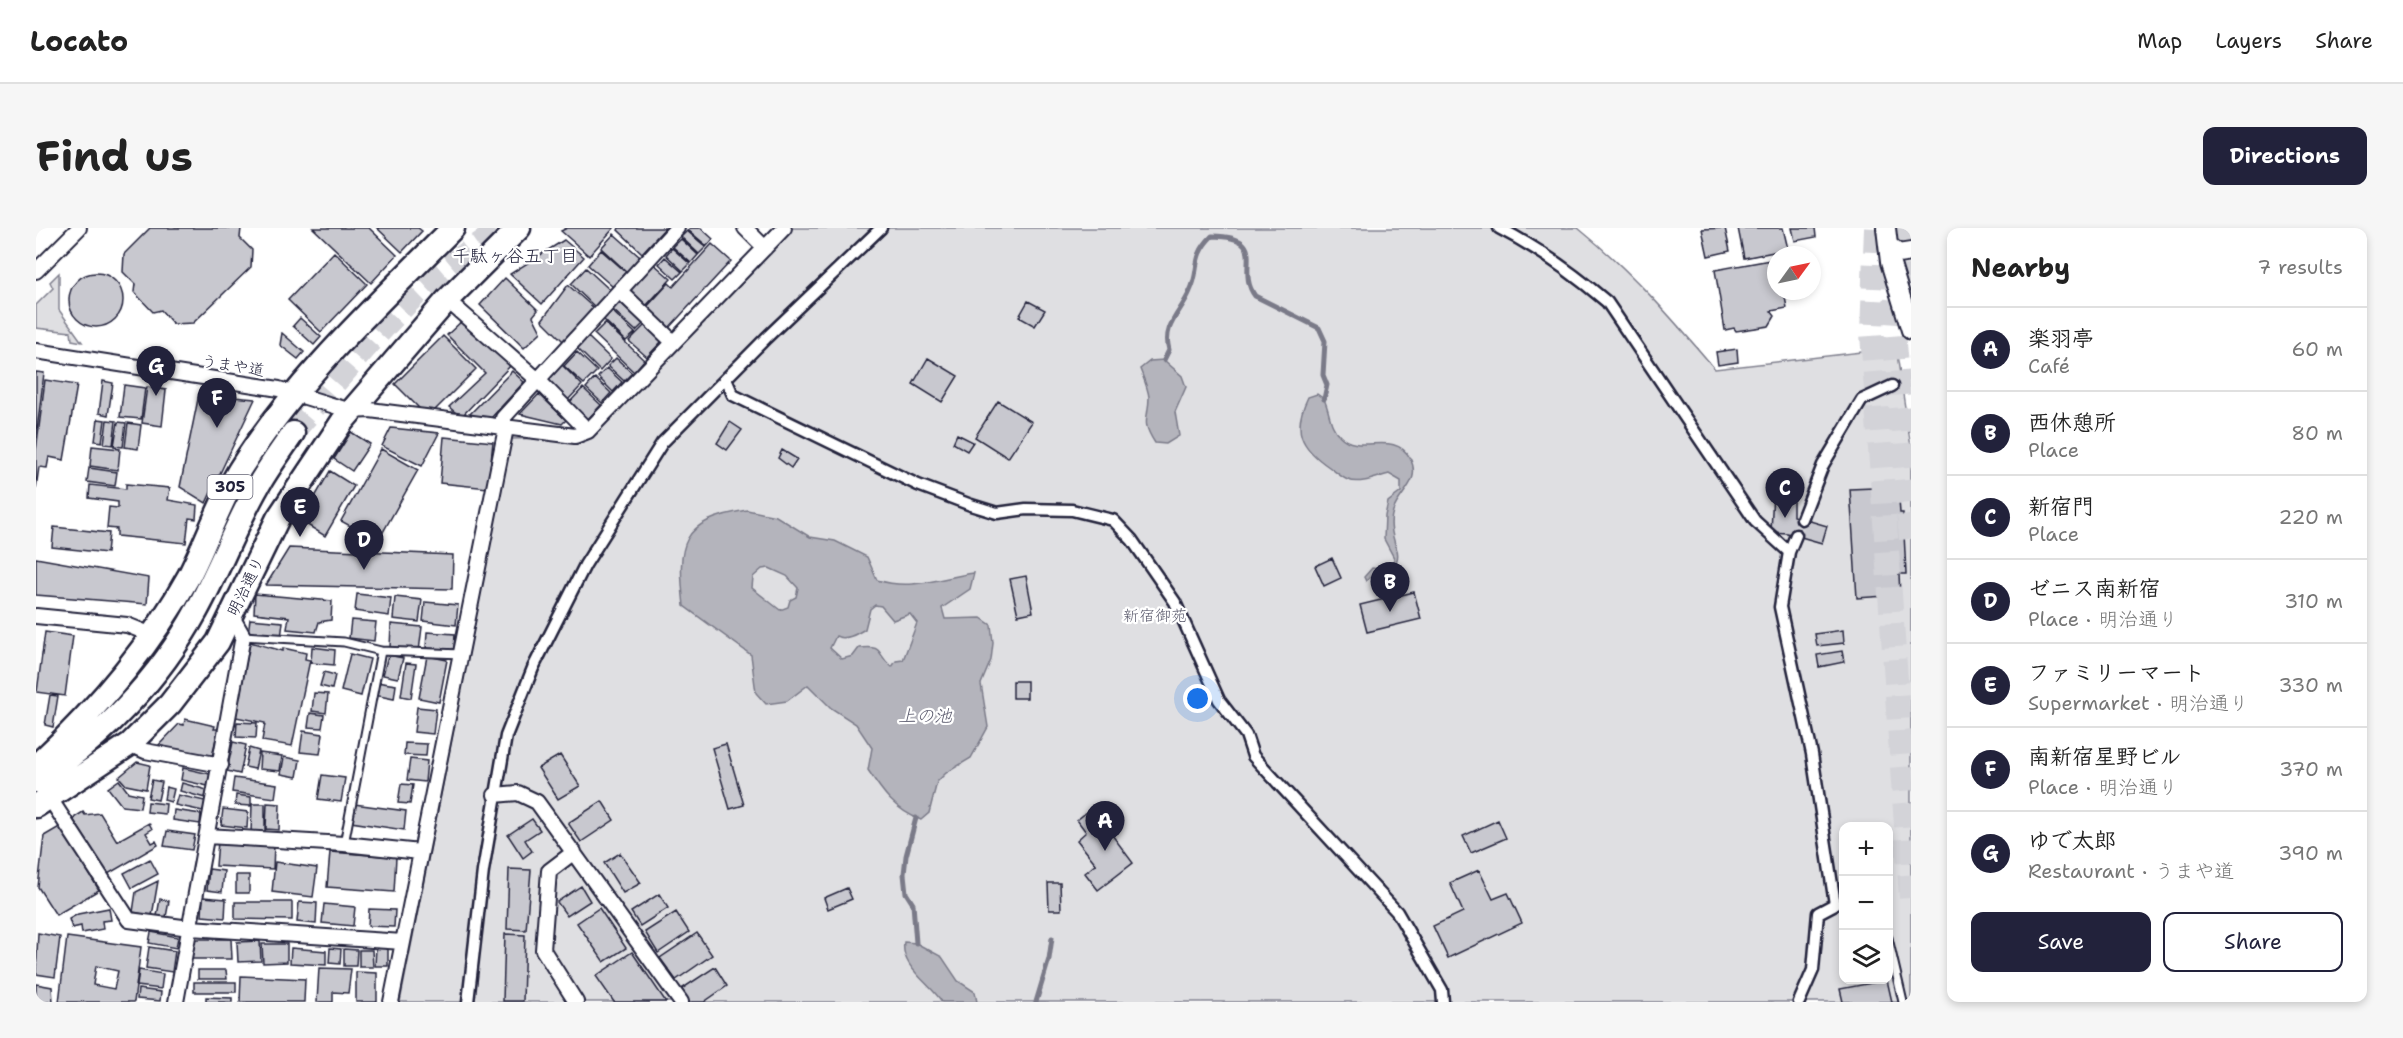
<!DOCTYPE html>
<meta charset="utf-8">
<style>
:root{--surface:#fff;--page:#f6f6f6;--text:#222;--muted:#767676;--line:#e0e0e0;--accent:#22223b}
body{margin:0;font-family:"Shantell Sans","Klee One",sans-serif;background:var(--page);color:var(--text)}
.controls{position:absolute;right:18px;bottom:18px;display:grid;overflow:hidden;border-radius:12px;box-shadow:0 3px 9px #0003}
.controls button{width:54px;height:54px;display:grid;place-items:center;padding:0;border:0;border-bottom:2px solid var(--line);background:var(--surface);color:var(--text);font:30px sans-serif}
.compass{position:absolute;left:1731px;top:18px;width:54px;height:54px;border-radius:50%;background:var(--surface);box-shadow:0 3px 9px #0003;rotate:57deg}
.you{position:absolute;left:1162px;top:471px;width:21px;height:21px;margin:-15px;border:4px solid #fff;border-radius:50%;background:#1a73e8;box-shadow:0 0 0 9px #1a73e833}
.badge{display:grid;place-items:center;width:39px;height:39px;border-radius:50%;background:var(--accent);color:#fff;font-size:20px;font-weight:700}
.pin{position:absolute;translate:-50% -50px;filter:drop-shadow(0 2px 3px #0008)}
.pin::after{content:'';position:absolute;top:32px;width:21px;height:18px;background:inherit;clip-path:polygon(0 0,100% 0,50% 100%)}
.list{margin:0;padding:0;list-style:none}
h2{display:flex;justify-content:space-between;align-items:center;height:78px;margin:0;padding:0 24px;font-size:26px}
h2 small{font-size:20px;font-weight:400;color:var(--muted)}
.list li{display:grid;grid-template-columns:39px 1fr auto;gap:18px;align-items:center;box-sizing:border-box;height:84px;padding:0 24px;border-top:2px solid var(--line)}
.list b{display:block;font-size:22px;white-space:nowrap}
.list p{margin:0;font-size:20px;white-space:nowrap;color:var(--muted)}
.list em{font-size:20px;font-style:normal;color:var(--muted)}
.actions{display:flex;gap:12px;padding:18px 24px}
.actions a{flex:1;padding:14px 0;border:2px solid var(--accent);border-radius:12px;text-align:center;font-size:21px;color:var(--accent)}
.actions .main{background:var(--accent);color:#fff}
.icon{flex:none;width:33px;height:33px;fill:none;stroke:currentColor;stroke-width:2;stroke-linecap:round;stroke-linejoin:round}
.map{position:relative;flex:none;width:1875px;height:774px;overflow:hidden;border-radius:12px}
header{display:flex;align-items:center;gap:36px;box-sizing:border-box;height:84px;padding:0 30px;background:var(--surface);border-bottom:2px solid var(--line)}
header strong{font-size:28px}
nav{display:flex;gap:33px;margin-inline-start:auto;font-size:21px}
.intro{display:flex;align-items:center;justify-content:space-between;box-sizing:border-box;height:144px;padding:0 36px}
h1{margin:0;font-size:42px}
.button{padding:15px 27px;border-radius:12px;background:var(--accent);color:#fff;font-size:21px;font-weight:700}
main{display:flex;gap:36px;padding:0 36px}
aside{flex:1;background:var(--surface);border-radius:12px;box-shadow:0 3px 9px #0003}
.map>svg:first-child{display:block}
.green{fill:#dfdfe2;stroke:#80808e;stroke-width:1.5;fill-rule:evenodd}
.water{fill:#b4b4bc;stroke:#7a7a88;stroke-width:1.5;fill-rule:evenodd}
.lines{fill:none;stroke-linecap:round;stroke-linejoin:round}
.stream{stroke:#7a7a88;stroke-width:5}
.building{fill:#c8c8cf;stroke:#22223b;stroke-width:1.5;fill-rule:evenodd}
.pedestrian-tunnel{stroke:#d3d3d8;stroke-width:10;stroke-dasharray:10 5;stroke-linecap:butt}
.primary-tunnel{stroke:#d3d3d8;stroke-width:22;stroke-dasharray:22 11;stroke-linecap:butt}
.trunk-tunnel{stroke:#d3d3d8;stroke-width:24;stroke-dasharray:24 12;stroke-linecap:butt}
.service-casing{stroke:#22223b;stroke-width:11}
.pedestrian-casing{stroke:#22223b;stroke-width:15}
.minor-casing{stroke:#22223b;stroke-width:18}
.tertiary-casing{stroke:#22223b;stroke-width:22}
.primary-casing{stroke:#22223b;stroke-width:27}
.service{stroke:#fff;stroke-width:7}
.pedestrian{stroke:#fff;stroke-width:10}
.minor{stroke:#fff;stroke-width:14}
.tertiary{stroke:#fff;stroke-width:18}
.primary{stroke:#fff;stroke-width:22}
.labels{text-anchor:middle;stroke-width:4.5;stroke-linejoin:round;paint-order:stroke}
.shield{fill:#fff;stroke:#646476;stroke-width:1.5}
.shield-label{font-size:15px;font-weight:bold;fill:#22223b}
.street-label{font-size:16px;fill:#22223b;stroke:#fff}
.park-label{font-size:16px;fill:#5b5b6d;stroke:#fff}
.neighbourhood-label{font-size:18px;fill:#22223b;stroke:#fff}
.water-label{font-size:18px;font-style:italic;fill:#5c5c6f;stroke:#fff}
</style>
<header>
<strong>Locato</strong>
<nav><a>Map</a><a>Layers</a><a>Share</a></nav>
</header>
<div class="intro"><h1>Find us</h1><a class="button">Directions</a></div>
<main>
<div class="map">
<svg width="1875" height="774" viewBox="0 0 1875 774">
<rect width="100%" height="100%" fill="#fff"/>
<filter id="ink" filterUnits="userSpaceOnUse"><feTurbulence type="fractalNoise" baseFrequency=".0167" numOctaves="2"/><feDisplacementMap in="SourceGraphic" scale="12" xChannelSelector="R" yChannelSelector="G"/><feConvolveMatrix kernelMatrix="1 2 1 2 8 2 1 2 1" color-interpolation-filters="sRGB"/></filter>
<g filter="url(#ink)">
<path class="green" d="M755 0H1542C1594 42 1636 90 1679 141L1860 120 1875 219V774H364L475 211 552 209ZM1808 598H1852V752H1808Z
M23 45V82L46 114 36 112 35 104 0 100V77L17 60 14 54Z"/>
<path class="water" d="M1128 132 1146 148 1150 159 1139 184 1143 208 1130 216 1119 215C1104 192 1113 191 1113 169 1112 160 1107 149 1104 141L1114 133Z
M1281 166 1288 171C1294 184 1293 198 1304 208 1323 228 1358 201 1374 230 1386 254 1364 263 1357 283 1353 295 1356 307 1360 319 1366 333 1354 347 1339 345L1330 353 1328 349 1336 340 1345 341 1358 334V330L1348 311 1349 288 1352 274 1365 264V253L1353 246C1341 249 1325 257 1312 252 1306 250 1299 243 1293 239 1264 219 1256 202 1272 169Z
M711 282 740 288 774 309 799 313 831 329 841 352C876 363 903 350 938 345L934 361 906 380 909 391 945 390 955 397 957 415 955 432 945 456 952 499 935 530 910 545 901 554 893 585 885 592C858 581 847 565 832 542L836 520 820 496 795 480 772 457 751 473 730 476 720 465 715 427 648 378C641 315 644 293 711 282ZM733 340 751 348 762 360 760 369 754 372 752 379 744 382 716 360 717 349 726 341ZM839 377 845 378 857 392 874 386 881 395 867 432 860 433 856 439C839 426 850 417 823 420L817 428 806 431 794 420 800 408C809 413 821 406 829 401L834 381Z
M868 714 880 715 906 729 922 753 939 764 941 774H906C894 755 864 739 868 714Z"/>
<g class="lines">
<path class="stream" d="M1128 132 1133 122C1126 97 1145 85 1154 63 1165 41 1154 30 1176 8 1236 9 1198 40 1219 68L1283 100 1289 113 1287 147 1291 157 1288 171
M880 715 877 676 870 665 868 646 870 628 880 590
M1000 774 1013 731 1016 710"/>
</g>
<path class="building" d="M114 0H205L204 10 216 22 215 39 157 95 137 96 125 82 117 84 98 64 99 56 87 44 88 26Z
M277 0H333L361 27 335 55Z
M341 0H382L386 3 366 24Z
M531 0H578L553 28 525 3Z
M583 0H629L606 25 582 2Z
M654 0H665L677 11 671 18 652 2Z
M1689 0 1694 23 1672 28 1666 1Z
M1702 0H1747L1752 21 1708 30Z
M1756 0H1779L1780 9 1759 13Z
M651 3 670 19 663 26 645 9Z
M578 6 604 29 591 44 565 20Z
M645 11 662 27 655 35 637 19Z
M528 12 548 29 506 76 474 46Z
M676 16 695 33 631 102 609 81 633 55 637 59Z
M636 20 654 36 647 43 630 27Z
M565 22 590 44 577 59 552 37Z
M298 24 331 56 285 104 252 72Z
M629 29 646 44 639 51 623 36Z
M1740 31V63H1748L1751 80 1735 83 1739 88 1733 98 1700 103 1698 100 1689 102 1679 42Z
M618 36 635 51 608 80 594 67V62Z
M550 40 575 63 559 79 535 56Z
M33 72a27 27 0 1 1 54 0a27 27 0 1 1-54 0Z
M469 50 502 82 497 88 505 104 488 120 444 77Z
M532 57 560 82 530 116 506 92Z
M583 73 607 96 600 103 576 81Z
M992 73 1009 82 999 98 983 89Z
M575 82 599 105 590 113 567 91Z
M264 90 285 109 278 117 257 98Z
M428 91 476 136 425 189 413 179 449 145 411 107Z
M569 95 608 132 598 144 558 106Z
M609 97 626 113 611 129 593 113Z
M246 105 268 124 262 131 244 117Z
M407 108 440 141 392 189 359 156Z
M552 109 575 131 564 143 541 120Z
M1701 121 1702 134 1682 137 1680 124Z
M541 124 561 143 548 156 528 138Z
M580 130 596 145 588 153 572 138Z
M892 130 922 148 906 174 877 156Z
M526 137 546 157 531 173 510 154Z
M571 140 586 154 577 164 562 149Z
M476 143 488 154 455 190 433 187Z
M0 144 8 145 0 210Z
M559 150 575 165 566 175 550 160Z
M9 152 41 157 28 232 13 229 11 240 3 239 0 261V223Z
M67 153 77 155 72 187 63 185Z
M88 157 109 160 105 191 84 189Z
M111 159 130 162 126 198 106 195Z
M547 160 565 177 551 192 533 175Z
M163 166 219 171 170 275 144 259Z
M503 166 530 192 526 196 484 186Z
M962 173 996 194 972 230 939 209Z
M62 191 69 192 66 214 59 213Z
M71 192 80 193 77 217 68 216Z
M82 194 90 195 87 219 78 218Z
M694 194 706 202 691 222 681 215Z
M92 195 105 197 102 221 89 219Z
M355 200 403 205 386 238 346 218Z
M315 204 334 216 316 243 298 231Z
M921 206 937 214 931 223 917 215Z
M408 209 457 214 452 260 404 255Z
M56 218 84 221 82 242 54 238Z
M345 221 382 242 342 313 305 293Z
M746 222 761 231 755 240 742 230Z
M53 240 81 244 79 258 51 254Z
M294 243 318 258 289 308 265 293Z
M90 256 134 260 132 272 161 277 160 291 153 290 150 315 81 308V301L71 300 73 279 82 280V274L53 270 54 257 90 261Z
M1862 259 1864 285H1867L1870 346H1863L1864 367 1821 370 1814 261Z
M1737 264H1757V288L1791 298 1786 315 1751 305 1735 304Z
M18 299 73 305 71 325 16 319Z
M253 320 417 327 416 361 230 357Z
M0 330 113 350 111 376 0 367Z
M1296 330 1305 350 1288 358 1279 338Z
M990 348 997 384 982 387 974 351Z
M1378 364 1385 391 1331 404 1324 377Z
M219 366 296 373 295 392 283 394 280 404 251 401 253 389 218 385Z
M321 366 355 370 353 388 319 383Z
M359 369 386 372 383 394 357 391Z
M389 374 422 377 420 397 387 393Z
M214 391 247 394 245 410 212 406Z
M315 392 340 394 338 413 313 410Z
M355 396 386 399 383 423 354 420Z
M1807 402 1808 415 1781 418 1779 406Z
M9 404 37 408 29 468 1 464Z
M391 404 419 406 418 422 390 420Z
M214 414 247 423V420L270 425 269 431 274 432 256 518 226 513 229 495 200 489Z
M276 419 299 422 298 437 275 435Z
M1806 423 1808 434 1783 439 1781 427Z
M314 426 334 431 325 468 305 463Z
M352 427 367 430 362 450 347 447Z
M391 428 411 432 403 474 383 470Z
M370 435 380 436 375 470 365 468Z
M288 444 299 447 296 461 284 458Z
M977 453H991V470H977Z
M340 454 360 457 358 471 338 467Z
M278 465 292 466 290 485 276 483Z
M14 467 22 468 17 499 9 497Z
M381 479 400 481 397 506 378 504Z
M274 485 288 487 286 500 272 499Z
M149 491 179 498 178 501H182L176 529 120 520 143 496 148 497Z
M201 494 221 495 220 510 200 509Z
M267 503 287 506 284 526 264 524Z
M197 514 210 517 204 546 191 543Z
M369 515 391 516 390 528 368 527Z
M690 516 708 577 694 581 676 520Z
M213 520 223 523 219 541 209 539Z
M224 525 246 528 244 543 223 541Z
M524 527 544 558 522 571 502 540Z
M248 529 264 532 261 549 245 546Z
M374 531 391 533 389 554 371 552Z
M101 534 114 537 110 561 90 557 83 549Z
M147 540 174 546 172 558 145 552Z
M286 547 309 550 305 574 282 571Z
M198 550 241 556 239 570 196 564Z
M83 552 92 564 106 567 104 580 86 578 72 560Z
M116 552 126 554 122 572 112 570Z
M146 555 171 562 169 570 144 563Z
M365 556 377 557 374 576 362 575Z
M130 559 138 561 135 574 128 572Z
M142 567 169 573 167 583 139 577Z
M200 567 215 569V578L199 577Z
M566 573 578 592 545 614 532 595Z
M112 574 130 576 129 586 111 584Z
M231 575 244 576 243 602 230 601Z
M216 576H229V605H215Z
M318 576 370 583 368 602 315 594Z
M1056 580 1097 635 1062 662 1049 645 1060 636 1041 612 1050 604 1041 592Z
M187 581 212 584 211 600 185 597Z
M138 582 165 586 164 596 137 592Z
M47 584 49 587 64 585 81 613 113 595 116 601 110 605 116 615 120 613 122 617 72 646 38 593 39 589Z
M496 591 504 602 489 612 496 623 487 630 472 607Z
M1462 592 1470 610 1435 625 1427 608Z
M25 598 63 662 20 687 2 659 8 608Z
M131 603 159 607 156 622 128 618Z
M182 613 238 617 237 641 180 638Z
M294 624 360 629 358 664 291 659Z
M584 625 605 655 587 665 568 635Z
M114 631 122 646 96 660 88 645Z
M239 634 281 640 277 669 236 664Z
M173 641 188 643 186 664 171 662Z
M473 641 495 642 490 702 471 701Z
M1443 642 1457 671 1472 665 1486 695 1412 730 1397 698 1427 684 1414 655Z
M200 647H213V665H200Z
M122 653 116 688 97 684 100 664Z
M1012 655H1024L1025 682H1013Z
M545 658 554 673 531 688 521 674Z
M811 660 816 671 792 681 788 670Z
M623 666 632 680 604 698 595 684Z
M167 669 190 671 189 690 166 688Z
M124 671 133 673 130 689 121 688Z
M199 674H256V692L199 691Z
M263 674 281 675 280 696 261 694Z
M288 676 319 679 317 698 286 695Z
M73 680 75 692 66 693 67 701 46 705 45 698 36 700 33 691 42 686Z
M563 680 590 720 568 734 541 695Z
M333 681 359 682 358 699 332 698Z
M640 684 653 704 622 725 609 704Z
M115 704 142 709 140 720 113 715Z
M2 705 24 709 19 749 0 746Z
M661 705 676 727 640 752 624 730Z
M469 706 489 707 487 773H467Z
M31 709 105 719 98 774H23ZM60 738 82 743 78 761 57 757Z
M156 711H195L196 731H156Z
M224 713 225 733 202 734 201 714Z
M226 716H251V734L227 735Z
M113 719 139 723 136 744 110 740Z
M340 719 352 720V738H339Z
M255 720 290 723V737L254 735Z
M294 720 305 721 304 736 293 735Z
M308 721 321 722 320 738H308Z
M323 722H336L337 739H323Z
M596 724 630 774H578L560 748Z
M679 739 691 758 668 774H653L644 762Z
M283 740 315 741 312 765 297 764V774H281Z
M103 742 127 746 125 761 101 758Z
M162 742H190L191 751H162Z
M320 744 341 745V774H320Z
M205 748 269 751 268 774H204Z
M1851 752 1856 774H1807L1804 761Z
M158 754H200V764H158Z
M0 756 16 759 17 774H0Z
M102 761 125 764 124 773 101 771Z
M170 769 196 770V774H170Z"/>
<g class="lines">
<path class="pedestrian-tunnel" d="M1760 307 1766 291"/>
<path class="primary-tunnel" d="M257 205C321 132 382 50 467 0"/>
<path class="trunk-tunnel" d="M1840 0 1836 105 1875 670
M1865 0 1857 104 1875 311"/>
<g class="service-casing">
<path id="service" d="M207 408 308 414 345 423 426 426
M308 616 345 423
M1852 710 1867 774"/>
</g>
<g class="pedestrian-casing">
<path id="pedestrian" d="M1463 0C1502 20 1537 45 1571 74L1719 293 1753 324
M690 151 697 167 882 257 935 277 961 285 990 281 1036 282 1077 292 1096 312 1139 374 1183 472 1210 507 1217 528 1361 684 1406 762 1407 774
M1766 291 1787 237 1826 172 1856 158
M1760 307 1753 324 1744 379 1776 526 1799 676 1782 685 1777 742 1763 774
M432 774 447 643 470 508 497 440 549 337 626 215 730 110 845 0"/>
</g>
<g class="minor-casing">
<path id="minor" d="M709 0 729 20
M0 43 43 0
M584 63 636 113
M411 72 503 153 552 203 748 0
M0 123 243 161 315 183 334 182 539 208 552 203
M0 388 91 397 116 407
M94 516 109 523 185 537
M459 567 482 565 501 574 645 774
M13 569 93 692 154 700 367 714
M171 608 308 616 384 624
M538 624 513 643 507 722 540 774
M140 774 207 408 195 387
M355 774 470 200 467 190 641 0"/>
</g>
<g class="tertiary-casing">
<path id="tertiary" d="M1850 0 1854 34 1875 102
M1852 17 1862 26 1875 24"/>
</g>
<g class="primary-casing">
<path id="primary" d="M0 538C60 482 113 421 153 348 171 313 183 275 204 241 261 150 342 76 417 0
M0 553C66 511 124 450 161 382 183 342 199 298 222 258 232 240 245 223 257 205
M0 578 94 516 134 476 182 414 242 290 306 194 411 72 483 0"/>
</g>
<use href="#service" class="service"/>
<use href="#pedestrian" class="pedestrian"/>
<use href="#minor" class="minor"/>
<use href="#tertiary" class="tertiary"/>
<use href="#primary" class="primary"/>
</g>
</g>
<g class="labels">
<rect class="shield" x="171.5" y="247" width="45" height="24" rx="4.5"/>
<g class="shield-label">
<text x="194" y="264">305</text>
</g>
<g class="street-label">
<text transform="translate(197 137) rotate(9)" y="6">うまや道</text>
<text transform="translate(209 358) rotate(-64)" y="6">明治通り</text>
</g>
<g class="park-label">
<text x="1119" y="393">新宿御苑</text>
</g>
<g class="neighbourhood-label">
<text x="479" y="34">千駄ヶ谷五丁目</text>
</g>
<g class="water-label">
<text x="889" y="494">上の池</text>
</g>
</g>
</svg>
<div class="controls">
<button>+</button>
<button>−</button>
<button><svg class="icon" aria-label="layers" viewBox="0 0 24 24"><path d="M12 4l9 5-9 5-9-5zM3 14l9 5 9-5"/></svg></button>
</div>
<svg class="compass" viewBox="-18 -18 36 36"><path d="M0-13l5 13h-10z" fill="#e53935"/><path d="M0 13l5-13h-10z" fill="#767676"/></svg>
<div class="you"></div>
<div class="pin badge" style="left:1069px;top:623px">A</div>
<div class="pin badge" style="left:1354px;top:384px">B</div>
<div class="pin badge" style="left:1749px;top:290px">C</div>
<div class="pin badge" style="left:328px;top:342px">D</div>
<div class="pin badge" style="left:264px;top:309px">E</div>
<div class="pin badge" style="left:181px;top:200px">F</div>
<div class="pin badge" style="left:120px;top:168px">G</div>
</div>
<aside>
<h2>Nearby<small>7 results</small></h2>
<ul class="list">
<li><span class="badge">A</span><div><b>楽羽亭</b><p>Café</p></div><em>60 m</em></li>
<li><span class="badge">B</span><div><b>西休憩所</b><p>Place</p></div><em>80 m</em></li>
<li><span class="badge">C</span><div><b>新宿門</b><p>Place</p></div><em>220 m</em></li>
<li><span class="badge">D</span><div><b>ゼニス南新宿</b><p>Place · 明治通り</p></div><em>310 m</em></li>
<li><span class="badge">E</span><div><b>ファミリーマート</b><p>Supermarket · 明治通り</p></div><em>330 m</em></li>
<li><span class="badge">F</span><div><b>南新宿星野ビル</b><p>Place · 明治通り</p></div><em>370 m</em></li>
<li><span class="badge">G</span><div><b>ゆで太郎</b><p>Restaurant · うまや道</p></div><em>390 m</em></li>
</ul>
<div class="actions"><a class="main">Save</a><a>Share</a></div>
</aside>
</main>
